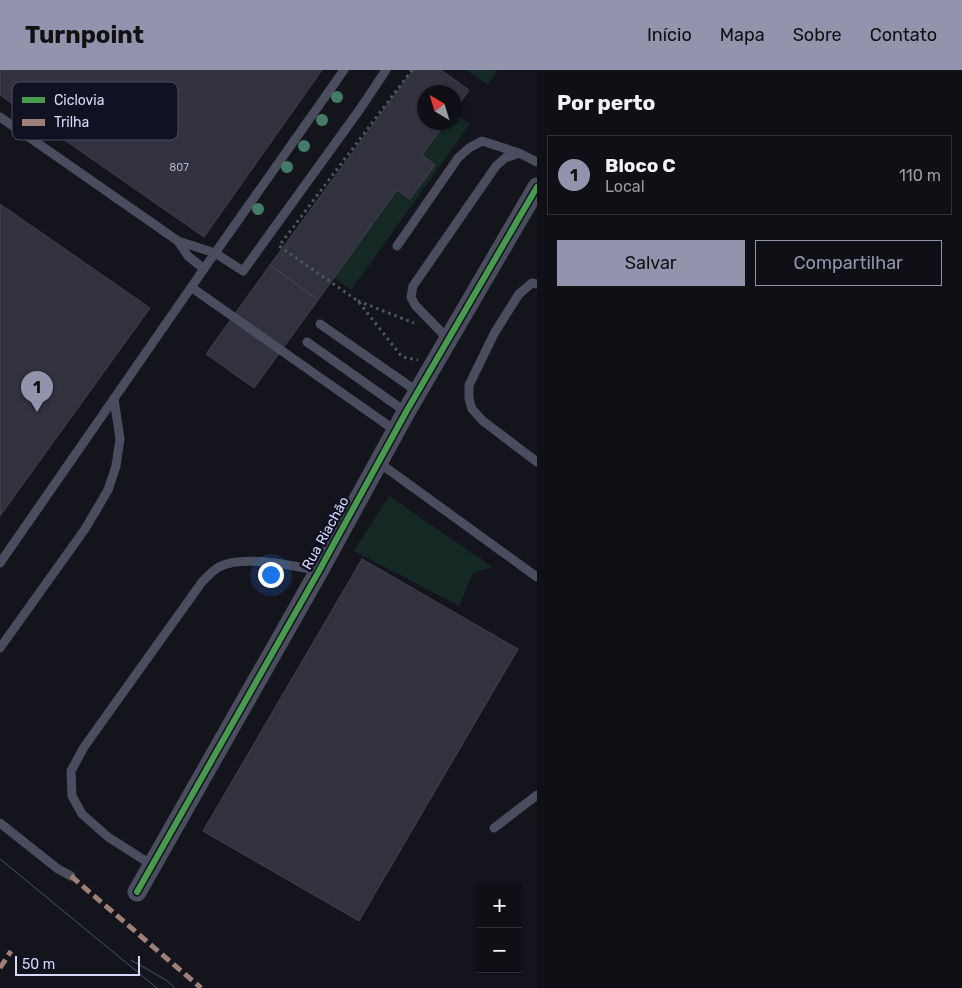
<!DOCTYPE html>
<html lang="pt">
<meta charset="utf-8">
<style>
:root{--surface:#0f0f16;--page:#18181f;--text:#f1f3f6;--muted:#9b9ca1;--line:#2f2f35;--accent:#9294ad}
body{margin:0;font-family:Rubik,sans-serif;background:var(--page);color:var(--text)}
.controls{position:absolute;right:15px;bottom:15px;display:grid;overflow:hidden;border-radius:0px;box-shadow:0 1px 4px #0004}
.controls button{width:45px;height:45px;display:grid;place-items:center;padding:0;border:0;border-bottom:1px solid var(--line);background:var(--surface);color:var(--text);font:25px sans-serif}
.compass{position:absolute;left:417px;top:15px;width:45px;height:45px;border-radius:50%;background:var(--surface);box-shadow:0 1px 4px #0004;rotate:322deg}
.scale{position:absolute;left:15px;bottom:12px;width:125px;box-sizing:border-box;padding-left:5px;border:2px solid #d6d9fa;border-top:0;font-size:14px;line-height:18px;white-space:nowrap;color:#d6d9fa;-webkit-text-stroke:4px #101121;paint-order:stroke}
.you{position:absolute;left:270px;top:504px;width:18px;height:18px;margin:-12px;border:4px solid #fff;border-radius:50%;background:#1a73e8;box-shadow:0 0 0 8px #1a73e833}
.badge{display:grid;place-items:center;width:32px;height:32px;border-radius:50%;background:var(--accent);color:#111;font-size:16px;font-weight:700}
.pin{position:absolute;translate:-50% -41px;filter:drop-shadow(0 1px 2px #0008)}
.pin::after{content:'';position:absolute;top:26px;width:18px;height:15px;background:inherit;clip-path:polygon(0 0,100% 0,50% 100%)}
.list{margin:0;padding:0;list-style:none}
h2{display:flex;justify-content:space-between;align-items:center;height:65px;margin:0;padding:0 20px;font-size:21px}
h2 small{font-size:16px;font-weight:400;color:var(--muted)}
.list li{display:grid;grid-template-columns:32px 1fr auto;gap:15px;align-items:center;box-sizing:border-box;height:80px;margin:0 10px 10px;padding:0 10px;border:1px solid var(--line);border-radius:0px}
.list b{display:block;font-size:19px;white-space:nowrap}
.list p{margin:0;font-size:16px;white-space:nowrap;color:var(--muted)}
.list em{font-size:16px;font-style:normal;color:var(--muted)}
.actions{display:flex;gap:10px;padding:15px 20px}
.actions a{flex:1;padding:11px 0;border:1px solid var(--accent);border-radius:0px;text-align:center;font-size:18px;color:var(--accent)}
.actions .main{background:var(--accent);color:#111}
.map{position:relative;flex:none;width:537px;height:918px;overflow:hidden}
header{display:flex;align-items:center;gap:30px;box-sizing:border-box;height:70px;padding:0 25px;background:var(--accent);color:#111}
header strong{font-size:24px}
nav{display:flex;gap:28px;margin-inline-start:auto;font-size:18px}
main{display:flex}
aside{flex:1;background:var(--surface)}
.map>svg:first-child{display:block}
.green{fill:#142824}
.building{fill:#32323f;stroke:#404050}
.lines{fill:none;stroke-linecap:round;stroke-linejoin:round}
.path{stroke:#4a5a60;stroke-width:3;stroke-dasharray:2.5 4;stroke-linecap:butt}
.lane{stroke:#4a4d5d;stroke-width:9}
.street{stroke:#4a4d5d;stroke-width:19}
.tram{stroke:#42585f;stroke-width:1}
.quiet{stroke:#9e8076;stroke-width:5;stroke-dasharray:10 5;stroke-linecap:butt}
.cycleway-casing{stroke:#101121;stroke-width:9}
.cycleway{stroke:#469c4c;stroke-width:6}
.tree{fill:#437c66}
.labels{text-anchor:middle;stroke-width:5;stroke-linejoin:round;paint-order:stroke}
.number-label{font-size:11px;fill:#adafcb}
.street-label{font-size:14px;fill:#d6d9fa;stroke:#101121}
.key{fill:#101121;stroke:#4b4d62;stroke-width:1}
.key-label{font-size:14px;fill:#d6d9fa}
</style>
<header>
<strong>Turnpoint</strong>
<nav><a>Início</a><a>Mapa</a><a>Sobre</a><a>Contato</a></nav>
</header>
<main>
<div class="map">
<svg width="537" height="918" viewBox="0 0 537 918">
<rect width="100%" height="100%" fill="#14141d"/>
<path class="green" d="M466 0H497L488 15Z
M455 44 470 54 351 220 333 207 397 120 410 129 435 95 422 85 446 53 454 52Z
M389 426 492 497 473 503 459 536 354 481Z"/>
<path class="building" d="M0 0H322L204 167 0 25Z
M413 0H441L469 20 454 41V22H424V52H446L422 85 435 95 410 129 397 120 318 230 270 195Z
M0 134 150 238 0 446Z
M270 195 318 230 254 318 206 284Z
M362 489 518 579 359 851 203 761Z"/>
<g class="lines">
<path class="path" d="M412 0 279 176 358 231 402 287 418 290
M358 231 414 253"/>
<path class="lane" d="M0 47 178 171 188 186 204 199
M178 171 215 183 243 201 360 39 386 0
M397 176 458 88 469 78 482 71 519 83
M537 214 532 213 519 224 495 262 469 315V329L472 339 483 351 537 392
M191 217 396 361
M320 254 418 322
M449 270 415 235 411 227 413 216 496 96 505 88 519 83 537 92
M307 272 406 342
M378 392 537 507
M0 493 208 193 344 0
M0 578 85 459 108 420 116 396 120 369 114 329
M0 753 58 799 71 806
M494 758 537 725
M152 795 108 767 82 744 72 726 71 701 84 677 202 512C207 507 213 500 219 497 243 484 294 496 319 501"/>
<path class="street" d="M137 822 319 501 406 342 537 117"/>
<path class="tram" d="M0 789 157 918
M131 890 166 910 175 918"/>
<path class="quiet" d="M71 806 201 918
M0 898 11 881"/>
<g class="cycleway-casing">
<path id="cycleway" d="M137 822 319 501 406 342 537 117"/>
</g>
<use href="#cycleway" class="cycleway"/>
</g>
<g class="tree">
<circle cx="337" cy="27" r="6"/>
<circle cx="322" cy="50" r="6"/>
<circle cx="304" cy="76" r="6"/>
<circle cx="287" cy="97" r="6"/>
<circle cx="258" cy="139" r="6"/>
</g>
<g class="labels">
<g class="number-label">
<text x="179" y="101">807</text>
</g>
<g class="street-label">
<text transform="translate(325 463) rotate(-61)" y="5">Rua Riachão</text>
</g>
</g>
<rect x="12" y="12" width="166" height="58" rx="8" class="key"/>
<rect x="22" y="27" width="23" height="6" fill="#469c4c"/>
<rect x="22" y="49" width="23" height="7" fill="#9e8076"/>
<g class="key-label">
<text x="54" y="35">Ciclovia</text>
<text x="54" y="57">Trilha</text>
</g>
</svg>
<div class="controls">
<button>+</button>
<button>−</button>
</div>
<svg class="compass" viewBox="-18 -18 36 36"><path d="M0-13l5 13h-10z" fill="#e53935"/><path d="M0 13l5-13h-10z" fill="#9b9ca1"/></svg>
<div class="scale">50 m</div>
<div class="you"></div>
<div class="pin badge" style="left:37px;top:342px">1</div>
</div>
<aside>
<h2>Por perto<small></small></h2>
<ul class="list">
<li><span class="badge">1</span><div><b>Bloco C</b><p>Local</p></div><em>110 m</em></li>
</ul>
<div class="actions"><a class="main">Salvar</a><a>Compartilhar</a></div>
</aside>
</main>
